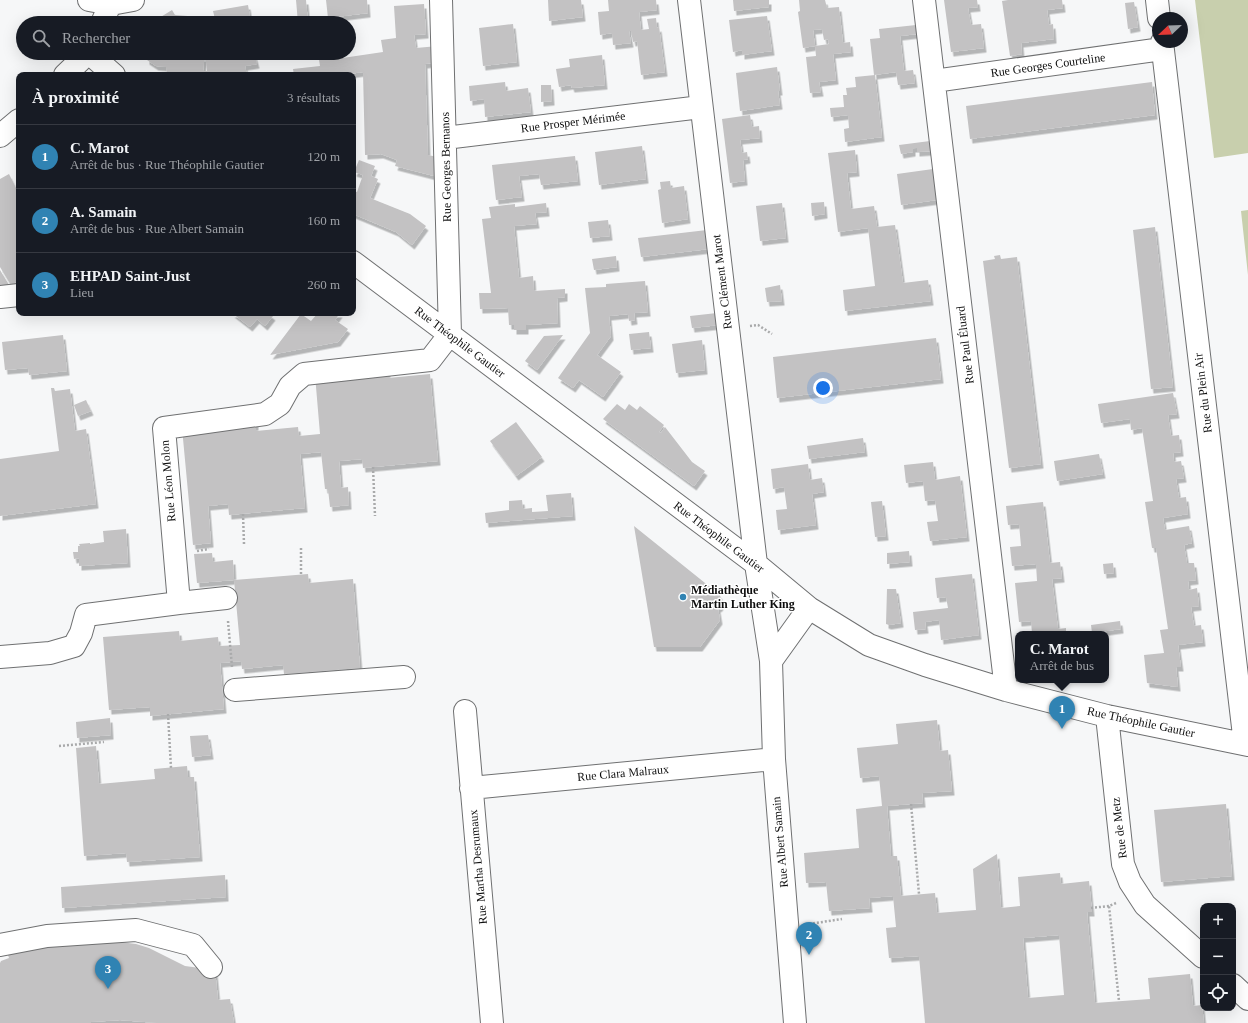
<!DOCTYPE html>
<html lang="fr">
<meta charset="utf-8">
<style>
:root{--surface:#171b24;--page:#242831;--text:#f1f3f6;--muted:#9ea1a6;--line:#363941;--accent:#3083b3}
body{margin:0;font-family:Georgia,serif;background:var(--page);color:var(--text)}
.controls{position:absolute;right:12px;bottom:12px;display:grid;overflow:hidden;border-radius:8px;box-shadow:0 4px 16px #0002}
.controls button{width:36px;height:36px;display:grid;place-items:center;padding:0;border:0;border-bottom:1px solid var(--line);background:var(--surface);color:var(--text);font:20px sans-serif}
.compass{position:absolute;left:1152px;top:12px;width:36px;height:36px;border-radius:50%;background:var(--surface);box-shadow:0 4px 16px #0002;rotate:247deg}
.you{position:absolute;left:823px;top:388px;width:14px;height:14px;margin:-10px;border:3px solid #fff;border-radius:50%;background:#1a73e8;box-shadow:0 0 0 6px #1a73e833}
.badge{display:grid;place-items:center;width:26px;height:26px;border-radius:50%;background:var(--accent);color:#fff;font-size:13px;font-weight:700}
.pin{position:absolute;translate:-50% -33px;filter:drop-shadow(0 1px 2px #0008)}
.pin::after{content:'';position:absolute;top:21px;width:14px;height:12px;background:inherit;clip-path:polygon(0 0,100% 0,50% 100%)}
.popup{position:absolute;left:1015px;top:631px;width:94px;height:52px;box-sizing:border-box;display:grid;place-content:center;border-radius:8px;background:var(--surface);filter:drop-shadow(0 1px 3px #0005);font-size:13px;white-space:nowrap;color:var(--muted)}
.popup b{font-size:15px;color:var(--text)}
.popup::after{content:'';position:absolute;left:50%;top:100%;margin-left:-8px;border:8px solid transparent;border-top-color:var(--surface)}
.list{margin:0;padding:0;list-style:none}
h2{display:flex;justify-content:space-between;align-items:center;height:52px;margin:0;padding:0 16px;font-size:17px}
h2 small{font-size:13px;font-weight:400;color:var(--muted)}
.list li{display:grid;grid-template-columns:26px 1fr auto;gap:12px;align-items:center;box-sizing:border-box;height:64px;padding:0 16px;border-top:1px solid var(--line)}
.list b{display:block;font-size:15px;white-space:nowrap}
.list p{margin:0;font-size:13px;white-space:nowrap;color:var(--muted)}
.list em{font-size:13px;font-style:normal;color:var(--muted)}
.icon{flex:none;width:22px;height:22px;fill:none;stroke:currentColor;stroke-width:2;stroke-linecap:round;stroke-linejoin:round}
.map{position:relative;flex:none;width:1248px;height:1023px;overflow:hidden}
.search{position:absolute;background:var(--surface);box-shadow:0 4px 16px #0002;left:16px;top:16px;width:340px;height:44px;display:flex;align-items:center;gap:10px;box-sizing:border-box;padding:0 14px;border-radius:22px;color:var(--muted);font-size:15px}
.panel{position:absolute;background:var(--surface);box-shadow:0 4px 16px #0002;left:16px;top:72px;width:340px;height:244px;border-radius:8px}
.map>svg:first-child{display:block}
.green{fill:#c8cfad}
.building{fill:#c3c2c3;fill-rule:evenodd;filter:url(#shadow)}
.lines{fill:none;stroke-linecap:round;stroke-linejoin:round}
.minor-casing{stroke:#6f7071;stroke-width:24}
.path{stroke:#a9aaab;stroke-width:2.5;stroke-dasharray:2 2;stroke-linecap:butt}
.minor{stroke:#fff;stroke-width:22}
.poi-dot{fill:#3083b3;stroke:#fff;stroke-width:1.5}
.labels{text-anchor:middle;stroke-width:3;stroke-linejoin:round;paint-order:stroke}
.street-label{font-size:12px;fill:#0e0e0e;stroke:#fff}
.poi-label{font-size:12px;font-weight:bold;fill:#0e0e0e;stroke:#fff;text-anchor:start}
</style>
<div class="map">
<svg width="1248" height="1023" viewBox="0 0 1248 1023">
<defs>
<filter id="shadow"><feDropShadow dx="2.5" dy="4.5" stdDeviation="0" flood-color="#0004"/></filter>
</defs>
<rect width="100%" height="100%" fill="#f6f7f8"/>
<path class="green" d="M1195 0H1248V153L1214 158Z
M1248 210V275L1241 211Z"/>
<path class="building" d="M296 0H306L308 23H298Z
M326 0H367L368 13 328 18Z
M548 0H581L583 17 549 21Z
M608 0H656L657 10 639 12 641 30 649 29 647 19 656 18 657 28 659 27 665 72 641 75 637 41 633 42 631 31H629L631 43 613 45 612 33 600 35 598 12 609 11Z
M733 0H769V7L734 11Z
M799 0H825L827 8 839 7 843 43 850 42 851 52 833 54 836 80 819 82 821 92 810 93 806 57 816 56 815 46 803 48 798 12 800 11ZM822 29 824 40 828 39 829 44 815 46 813 30Z
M944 0H977L978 7 968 8 971 25 981 24 984 48 951 52Z
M1008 0H1062L1063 8 1047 10 1049 25 1053 24 1054 39 1021 43 1022 54 1010 56 1002 1Z
M1134 2 1138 27 1128 29 1125 3Z
M424 4 426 34 414 35 416 48 438 46V62L425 64 428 155 442 158V178L395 166 397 160 381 154 365 155 363 72 342 75H294L293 69 320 66 318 53H329V60L383 52 381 40 396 38 394 6Z
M248 5 251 23H216L213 11Z
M172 10 175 15 200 17 199 23H151Z
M767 16 772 51 742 55V50L733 52 729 20Z
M513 24 517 62 483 66 479 28Z
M916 25 917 34 900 36 904 71 913 70 915 83 898 85 896 72 874 75 870 39 880 38 879 29Z
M147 53H205L203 71H207L205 53H254L257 64 245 66 247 75H167L166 67 156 66 147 60Z
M602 55 605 85 572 88 571 85 559 87 556 69 570 67 569 59Z
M777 67 780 91H778L780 105 740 111 736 73Z
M875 75 882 137 845 142 844 129 849 128 848 115 831 117 830 108 844 107 843 95H847L846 88 856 87 855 77Z
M505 82 506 91 528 88 531 112 485 117 484 99 470 101 469 86Z
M1152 82 1155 115 970 139 966 106Z
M541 85H551L552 101 541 102Z
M750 115 752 127 759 126 760 138 740 140 742 153 747 152 748 159 743 160 745 181 730 183 722 119Z
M930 141 931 151 917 152V148H913V152L901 154 899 145Z
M642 146 646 179 599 185 595 152Z
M855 150 857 172 847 173 851 209 874 206 877 227 895 225 903 283 928 280 931 301 845 311 843 290 875 286 868 228 838 232 828 153Z
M575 156 578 181 541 185 539 174 519 176 522 197 496 200 492 165Z
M359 160 375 166 371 176 378 179 370 198 410 214 426 226 412 245 396 232 353 214V191L357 192 363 175 354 172Z
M933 169 937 200 901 205 897 174Z
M9 174 19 194V253L16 255 19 260V280L11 285 0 267V179Z
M670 181 671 188 684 186 688 219 662 223 658 190 661 189 660 182Z
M824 202 825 214 812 216 811 203Z
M546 203 547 212 535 213 537 224 514 226 519 278 533 276 534 291 565 289V297L557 298 558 323 526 325V330H514V325H509L508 308 480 309 479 293H491L482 219 491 218 489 207 515 204V207Z
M782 203 786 238 760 241 756 206Z
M608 220 610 236 590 238 588 222Z
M1155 227 1173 387 1151 389 1133 230Z
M707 230 709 249 641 257 638 238Z
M1000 255 1001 259 1017 257 1041 464 1009 468 983 261 995 259 994 256Z
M616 256 617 267 594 270 592 259Z
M0 270 9 285 0 292Z
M645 281 648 312 634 313 635 320 629 321 628 314 609 316 611 336 597 355 621 372 603 397 579 380 573 388 558 378 590 333 585 288 606 287V284Z
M780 285 782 301 767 302 765 288Z
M232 313H269L273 316 265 326 257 319 250 327Z
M318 313H340L335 320 348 329 338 342 270 355 301 314 311 321Z
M717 313 719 325 692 328 690 316Z
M649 332 651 348 631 350 629 334Z
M63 335 67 371 29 375 28 368 5 370 2 342Z
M563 335 537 370 525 361 544 336Z
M936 338 941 379 777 398 773 357Z
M702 340 705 370 676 373 672 344Z
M388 369V378L430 374 438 461 363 468 362 459 339 461 341 488 348 487 349 505 330 507 328 489H325L321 452 300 454 305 508 229 515 228 504 208 506 211 543 193 545 182 428 256 421V431L298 427 299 436 320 434 315 375Z
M51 388H54L55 391 70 389 75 431 86 429 96 504 0 516V459L59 451Z
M1173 393 1177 414 1168 415 1171 436 1179 435 1181 452 1173 453 1174 462 1181 461 1184 478 1176 479 1179 498 1186 497 1188 514 1163 518 1165 530 1189 526 1192 543 1184 545 1187 563H1194L1196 580 1188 581 1189 590 1197 588 1199 606 1191 607 1194 626 1201 625 1203 642 1178 645 1181 667H1176L1178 687 1147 683 1144 655 1164 653 1160 630 1168 629 1156 548H1152L1145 502 1153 501 1142 428 1131 430 1130 419 1101 423 1098 404Z
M86 400 91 411 78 416 74 405Z
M617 404 625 410 629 404 637 410 640 406 664 425 659 432 661 433 665 427 692 462 705 471 694 486 603 419Z
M516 422 542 457 516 476 490 441Z
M863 438 865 452 809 459 807 446Z
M1099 454 1103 474 1057 481 1054 461Z
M933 462 935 480 960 476 967 537 930 541 927 522 938 521 935 500 925 501 923 481 906 483 904 465Z
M808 464 810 480 822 478 824 492 812 494 816 525 778 530 776 510 787 509 784 487 773 489 771 469Z
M571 493 573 516 486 523 485 513 509 510V501L522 500 523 509 532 508V512L548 511 546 495Z
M882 501 886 536 875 537 871 502Z
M1043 502 1050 563 1060 562 1062 578 1052 579 1058 629 1066 628V634H1032L1031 621 1019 622 1015 583 1037 581 1036 564 1012 566 1010 547 1021 546 1019 524 1008 525 1006 506Z
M634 526 720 595 722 603 720 607 718 608 720 620 700 647H654Z
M126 529 128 563 79 566V558L74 559 73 552H78V546H80L79 544 90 543V544L104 542 103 531Z
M909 551 910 562 887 564V553Z
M212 553 213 562 233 560 234 580 308 574 309 583 353 579 360 668 284 674 283 665 242 669 241 661 220 663 224 709 150 716V707L109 710 103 637 179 631 180 641 218 637 219 646 240 645 234 580 197 583 194 554Z
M1113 563 1114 573 1104 574 1103 564Z
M972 574 979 635 941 640 939 620 925 622 926 629 915 630 913 612 948 608 946 597 937 598 935 578Z
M887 589H896L901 623 889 625 886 624Z
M1120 621 1121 629 1092 633 1091 625Z
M110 718 111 735 77 738 76 722Z
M937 720 940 751 948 750 952 791 922 793 923 803 887 806 891 856H897L901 896 935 893 937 913 976 910 973 869 997 854 1001 908 1020 906 1018 877 1060 873 1061 884 1089 881 1092 912H1087L1095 1003 1150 999 1148 978 1190 974 1193 1006 1202 1005 1204 1023H925L919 956 889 958 886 928 896 927 893 896 869 898 870 908 829 911 826 882 806 883 804 853 859 848 856 809 882 806 879 776 860 778 857 748 898 744 896 724ZM1059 935 1064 995 1028 998 1023 938Z
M208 735 211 755 192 757 190 736Z
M96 746 99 784 155 779 154 769 187 766 188 777H194L200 857 127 862 126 853 84 856 76 748Z
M1226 804 1232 876 1161 882 1154 810Z
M225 875 226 897 62 908 61 887Z
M105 940 136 944 149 948 185 966 215 970 218 1000 230 999 234 1023H157L120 1020 91 1022V1023H0V963L1 961 9 958 8 955 32 948Z"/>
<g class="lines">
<g class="minor-casing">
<path id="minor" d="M89 0 111 4 133 0
M689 0 756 564 771 661 774 759 795 1023
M924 0 1006 690
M1157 0 1159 18
M102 23 112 0
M1162 42 1245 744
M89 53 114 75
M65 75 88 53
M934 81 1162 49
M0 136 19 120
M445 138 701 107
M353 262 756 564 809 608 869 645 925 665 1006 690 1107 716 1248 745
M0 297 19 295
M179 603 226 598
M0 657 50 653 74 646 81 633 86 615 179 603 164 428 265 414 280 404 290 386 304 374 430 360 450 334 441 0
M771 661 809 608
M235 690 404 677
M465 711 492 1023
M1107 716 1123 864 1130 882 1145 905 1203 957
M471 788 774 759
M0 945 47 936 136 930 193 945 211 967
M1233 985 1248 999"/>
</g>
<path class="path" d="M750 326 758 325 772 334
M373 467 375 516
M243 514 244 544
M197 551 209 549
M301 574V548
M228 621 232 667
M168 714 171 768
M59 746 104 742
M911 804 919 894
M1116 903 1109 906 1119 1001
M1091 908 1109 906
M809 924 842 919"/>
<use href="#minor" class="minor"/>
</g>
<circle class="poi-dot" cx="683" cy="597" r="4"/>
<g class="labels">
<g class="street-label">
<text transform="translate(1048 65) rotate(-8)" y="4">Rue Georges Courteline</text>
<text transform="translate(573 122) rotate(-7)" y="4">Rue Prosper Mérimée</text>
<text transform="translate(446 167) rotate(-91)" y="4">Rue Georges Bernanos</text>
<text transform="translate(722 282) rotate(-97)" y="4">Rue Clément Marot</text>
<text transform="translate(460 342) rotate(37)" y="4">Rue Théophile Gautier</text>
<text transform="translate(965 345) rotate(-97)" y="4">Rue Paul Éluard</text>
<text transform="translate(1203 393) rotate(-97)" y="4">Rue du Plein Air</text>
<text transform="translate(168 481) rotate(-95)" y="4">Rue Léon Molon</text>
<text transform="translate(719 537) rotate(37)" y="4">Rue Théophile Gautier</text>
<text transform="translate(1141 722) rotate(12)" y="4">Rue Théophile Gautier</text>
<text transform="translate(623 773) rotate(-5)" y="4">Rue Clara Malraux</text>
<text transform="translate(1119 828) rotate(-97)" y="4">Rue de Metz</text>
<text transform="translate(780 842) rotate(-95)" y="4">Rue Albert Samain</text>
<text transform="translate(478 867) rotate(-95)" y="4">Rue Martha Desrumaux</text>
</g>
<g class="poi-label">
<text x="691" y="594">Médiathèque<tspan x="691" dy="14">Martin Luther King</tspan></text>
</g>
</g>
</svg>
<div class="controls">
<button>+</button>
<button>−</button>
<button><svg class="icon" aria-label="locate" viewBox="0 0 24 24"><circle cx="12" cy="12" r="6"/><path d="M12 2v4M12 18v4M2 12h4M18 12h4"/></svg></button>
</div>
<svg class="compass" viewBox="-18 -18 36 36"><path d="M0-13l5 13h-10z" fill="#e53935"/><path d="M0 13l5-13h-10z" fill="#9ea1a6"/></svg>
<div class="you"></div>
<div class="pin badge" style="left:1062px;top:729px">1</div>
<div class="popup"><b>C. Marot</b>Arrêt de bus</div>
<div class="pin badge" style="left:809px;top:955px">2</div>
<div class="pin badge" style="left:108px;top:989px">3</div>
<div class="search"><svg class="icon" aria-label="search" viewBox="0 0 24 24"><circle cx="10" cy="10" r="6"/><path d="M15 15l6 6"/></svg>Rechercher</div>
<section class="panel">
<h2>À proximité<small>3 résultats</small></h2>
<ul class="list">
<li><span class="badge">1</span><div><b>C. Marot</b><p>Arrêt de bus · Rue Théophile Gautier</p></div><em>120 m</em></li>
<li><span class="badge">2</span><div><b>A. Samain</b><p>Arrêt de bus · Rue Albert Samain</p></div><em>160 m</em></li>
<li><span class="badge">3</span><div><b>EHPAD Saint-Just</b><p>Lieu</p></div><em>260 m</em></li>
</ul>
</section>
</div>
